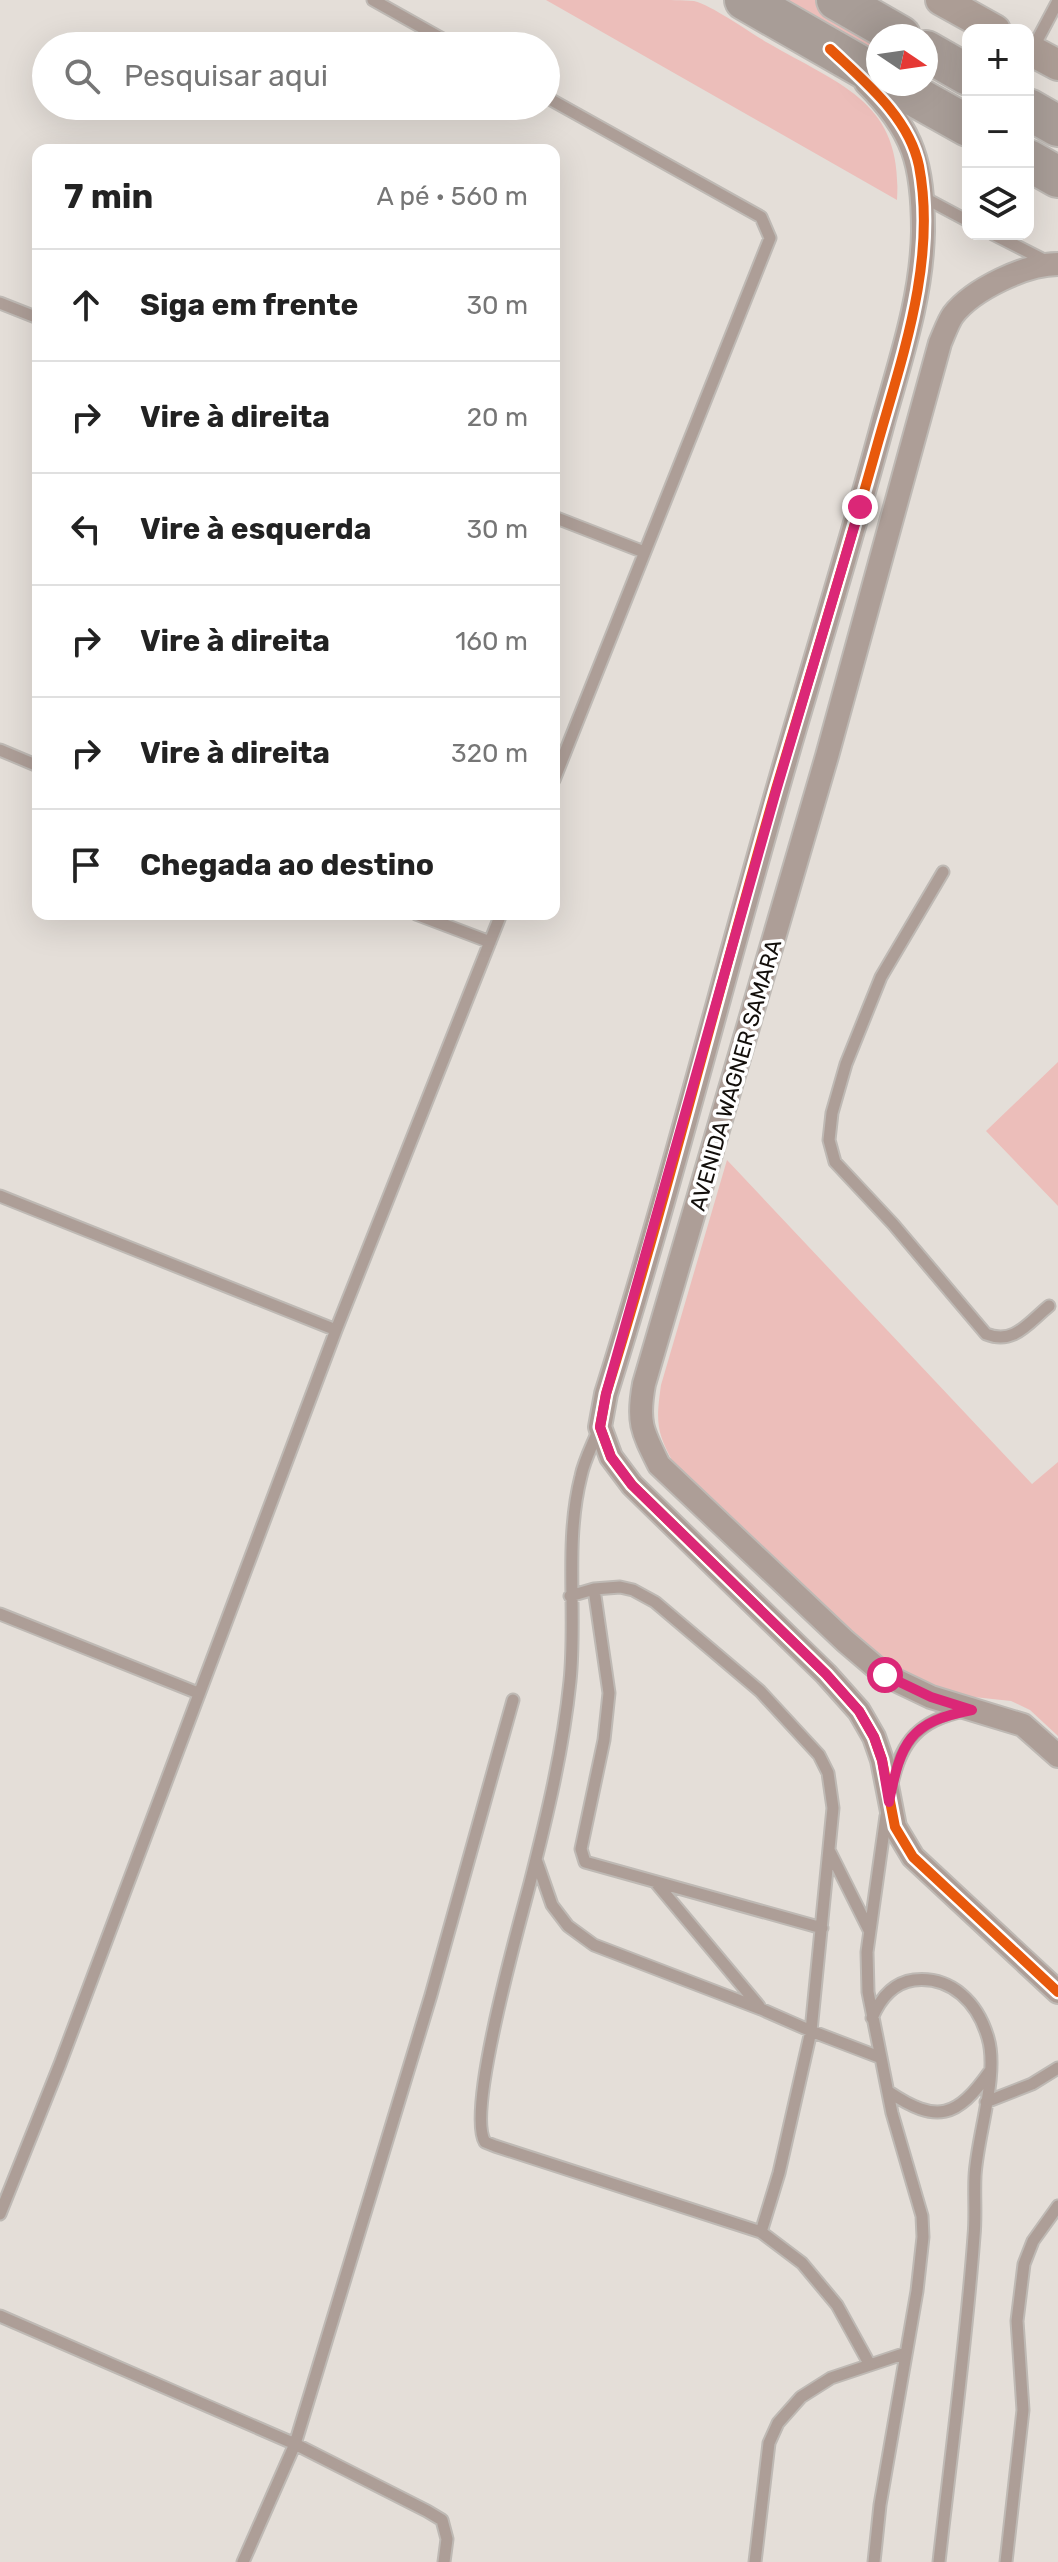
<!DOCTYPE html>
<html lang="pt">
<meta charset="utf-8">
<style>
:root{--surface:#fff;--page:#f6f6f6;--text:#222;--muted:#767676;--line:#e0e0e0}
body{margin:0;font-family:Rubik,sans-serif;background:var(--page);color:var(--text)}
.controls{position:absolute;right:24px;top:24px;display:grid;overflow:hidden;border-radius:16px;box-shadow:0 8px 32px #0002}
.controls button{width:72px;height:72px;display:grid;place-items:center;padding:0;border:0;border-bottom:2px solid var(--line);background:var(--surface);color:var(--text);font:40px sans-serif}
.compass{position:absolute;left:866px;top:24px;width:72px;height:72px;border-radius:50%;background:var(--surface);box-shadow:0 8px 32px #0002;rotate:103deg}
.stop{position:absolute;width:24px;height:24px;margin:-18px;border:6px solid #db2777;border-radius:50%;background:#fff}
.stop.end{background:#db2777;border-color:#fff;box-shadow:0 2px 8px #0008}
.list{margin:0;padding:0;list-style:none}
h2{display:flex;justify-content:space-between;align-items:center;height:104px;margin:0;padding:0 32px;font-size:34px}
h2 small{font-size:26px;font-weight:400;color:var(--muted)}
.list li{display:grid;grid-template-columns:52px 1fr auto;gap:24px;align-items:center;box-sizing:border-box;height:112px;padding:0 32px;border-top:2px solid var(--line)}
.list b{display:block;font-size:30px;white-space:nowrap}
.list em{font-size:26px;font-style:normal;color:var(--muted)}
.icon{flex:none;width:44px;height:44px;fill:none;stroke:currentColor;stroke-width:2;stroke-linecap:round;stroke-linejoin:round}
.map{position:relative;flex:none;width:1058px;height:2562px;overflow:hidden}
.search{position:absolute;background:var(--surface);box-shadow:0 8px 32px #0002;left:32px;top:32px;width:528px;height:88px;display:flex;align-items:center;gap:20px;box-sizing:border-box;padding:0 28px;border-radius:44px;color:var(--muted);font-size:30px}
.panel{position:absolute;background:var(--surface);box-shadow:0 8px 32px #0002;left:32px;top:144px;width:528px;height:776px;border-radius:16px}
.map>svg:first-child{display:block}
.green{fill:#ecbeba}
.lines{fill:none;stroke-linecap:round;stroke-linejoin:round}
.lane-casing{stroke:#beb9b4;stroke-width:15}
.street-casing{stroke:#beb9b4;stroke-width:26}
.secondary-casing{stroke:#beb9b4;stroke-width:34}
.highway-casing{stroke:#beb9b4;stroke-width:44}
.lane{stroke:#ad9e97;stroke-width:11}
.street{stroke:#ad9e97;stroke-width:22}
.secondary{stroke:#ac9d95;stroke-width:30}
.highway{stroke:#a89d97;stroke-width:40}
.cycleway-casing{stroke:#fff;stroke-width:15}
.cycleway{stroke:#e8590c;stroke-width:10}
.route{stroke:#db2777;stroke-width:10}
.labels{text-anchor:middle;stroke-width:7;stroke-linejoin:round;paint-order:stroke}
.street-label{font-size:22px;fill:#130f0b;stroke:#fff}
</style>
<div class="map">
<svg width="1058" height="2562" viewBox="0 0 1058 2562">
<rect width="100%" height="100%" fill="#e4ded8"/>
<path class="green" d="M546 0C583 0 620 0 657 0 668 0 683 0 694 1 713 6 749 32 768 43 842 86 903 102 897 200Z
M773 0H819L878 36V60Z
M1058 1062V1206L986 1131Z
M727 1160 1032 1484 1058 1462V1736L1030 1710 1011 1701 946 1694 893 1672 673 1462C656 1431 656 1421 661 1385Z"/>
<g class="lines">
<g class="lane-casing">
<path id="lane" d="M373 0 455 46
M1032 50 1058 1
M546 97 761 217 770 238 554 780
M923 197 968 221
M993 234 1046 261
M0 303 38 318
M554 517 644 552
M0 750 38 766
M943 872 881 977 846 1064 832 1113 829 1140 835 1162 893 1224 986 1334C1014 1345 1027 1324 1049 1306
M416 914 490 942
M0 1196 336 1330
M598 1431C592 1446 584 1461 581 1476 564 1543 577 1613 570 1681 563 1750 547 1816 530 1883 519 1925 466 2112 485 2142L495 2146 761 2232 802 2263 837 2305 870 2365
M594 1589 609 1693 604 1740 581 1849 585 1862 822 1928
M0 1614 198 1693
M892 1784C901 1741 920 1720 964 1711
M830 1852 869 1930
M537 1862 552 1905 568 1926 594 1945 761 2009 811 2031 833 1808 828 1773 819 1755 760 1691 655 1602 633 1590 620 1587 594 1589 570 1596
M657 1884 759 2006
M872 2018C880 1999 892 1983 914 1980 952 1976 978 2003 988 2038 999 2075 977 2136 975 2176 974 2196 976 2216 974 2236 966 2345 951 2454 939 2562
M889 2092C937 2124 957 2118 990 2071
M986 2102 1032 2084 1058 2068
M0 2214 60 2064 336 1330 501 914
M761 2232 779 2173 811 2031 879 2057
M0 2316 295 2444 427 2511 442 2520 447 2539 444 2562
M243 2562 295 2444 431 1995 513 1700
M755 2562 769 2443 778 2423 801 2397 831 2378 906 2353
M874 2562 880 2505 917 2291 923 2237 922 2216 892 2113 868 1992 867 1952 886 1816
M1006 2562 1023 2410 1017 2321 1024 2264 1033 2241 1058 2206"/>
</g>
<g class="street-casing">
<path id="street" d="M866 83C914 131 923 164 923 231 922 296 901 358 884 419 859 513 831 605 804 698 735 929 678 1164 606 1394L600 1427 611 1457 632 1485 826 1674 859 1711 874 1737 882 1760 895 1827 913 1857 1058 1992
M1058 264C1026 264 973 289 953 315 948 322 944 334 940 343L827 756 644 1384C637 1422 642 1431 659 1465L845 1641 885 1675 931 1697 1023 1725 1058 1756"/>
</g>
<g class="secondary-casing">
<path id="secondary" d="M941 0 995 30
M1028 49 1058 65"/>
</g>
<g class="highway-casing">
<path id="highway" d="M745 0 878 76
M837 0 900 36
M926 51 968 75
M893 84 968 126
M1028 109 1058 126
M1028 160 1058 177"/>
</g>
<use href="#lane" class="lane"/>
<use href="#street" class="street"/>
<use href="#secondary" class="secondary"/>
<use href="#highway" class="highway"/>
<g class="cycleway-casing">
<path id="cycleway" d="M830 49C865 82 909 117 919 166 937 261 902 357 877 446 845 561 810 675 776 789 718 990 668 1194 606 1394L600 1427 611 1457 632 1485 826 1674 859 1711 874 1737 882 1760 895 1827 913 1857 1058 1992"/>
</g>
<use href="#cycleway" class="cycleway"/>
</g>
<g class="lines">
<path class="route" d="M860 507 776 791 606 1394 600 1427 611 1457 632 1485 826 1674 859 1711 874 1737 882 1760 889 1802C901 1742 909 1722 972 1710L931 1697 885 1675"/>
</g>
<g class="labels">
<g class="street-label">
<text transform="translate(735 1075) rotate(-74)" y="8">AVENIDA WAGNER SAMARA</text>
</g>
</g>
</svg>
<div class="controls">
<button>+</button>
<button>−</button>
<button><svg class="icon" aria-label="layers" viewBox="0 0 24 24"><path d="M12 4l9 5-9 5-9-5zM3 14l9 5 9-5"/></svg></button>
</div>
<svg class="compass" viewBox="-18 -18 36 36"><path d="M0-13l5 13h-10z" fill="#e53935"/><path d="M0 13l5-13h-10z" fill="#767676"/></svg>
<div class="stop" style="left:885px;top:1675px"></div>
<div class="stop end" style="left:860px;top:507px"></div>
<div class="search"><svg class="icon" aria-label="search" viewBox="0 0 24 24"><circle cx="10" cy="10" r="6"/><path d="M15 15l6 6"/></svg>Pesquisar aqui</div>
<section class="panel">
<h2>7 min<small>A pé · 560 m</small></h2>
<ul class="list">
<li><svg class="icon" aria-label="ahead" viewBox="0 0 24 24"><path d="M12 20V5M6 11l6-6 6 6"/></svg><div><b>Siga em frente</b></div><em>30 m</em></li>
<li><svg class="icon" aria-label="right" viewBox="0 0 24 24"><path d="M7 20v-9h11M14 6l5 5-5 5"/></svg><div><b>Vire à direita</b></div><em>20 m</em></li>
<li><svg class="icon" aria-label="left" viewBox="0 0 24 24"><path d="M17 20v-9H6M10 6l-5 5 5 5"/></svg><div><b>Vire à esquerda</b></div><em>30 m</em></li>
<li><svg class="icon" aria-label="right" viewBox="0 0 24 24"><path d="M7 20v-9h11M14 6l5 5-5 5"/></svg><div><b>Vire à direita</b></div><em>160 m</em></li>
<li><svg class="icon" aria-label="right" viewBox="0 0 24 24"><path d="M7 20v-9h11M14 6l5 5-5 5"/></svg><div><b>Vire à direita</b></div><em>320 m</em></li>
<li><svg class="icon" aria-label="arrive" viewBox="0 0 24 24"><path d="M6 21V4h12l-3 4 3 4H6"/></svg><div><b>Chegada ao destino</b></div></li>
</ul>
</section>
</div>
